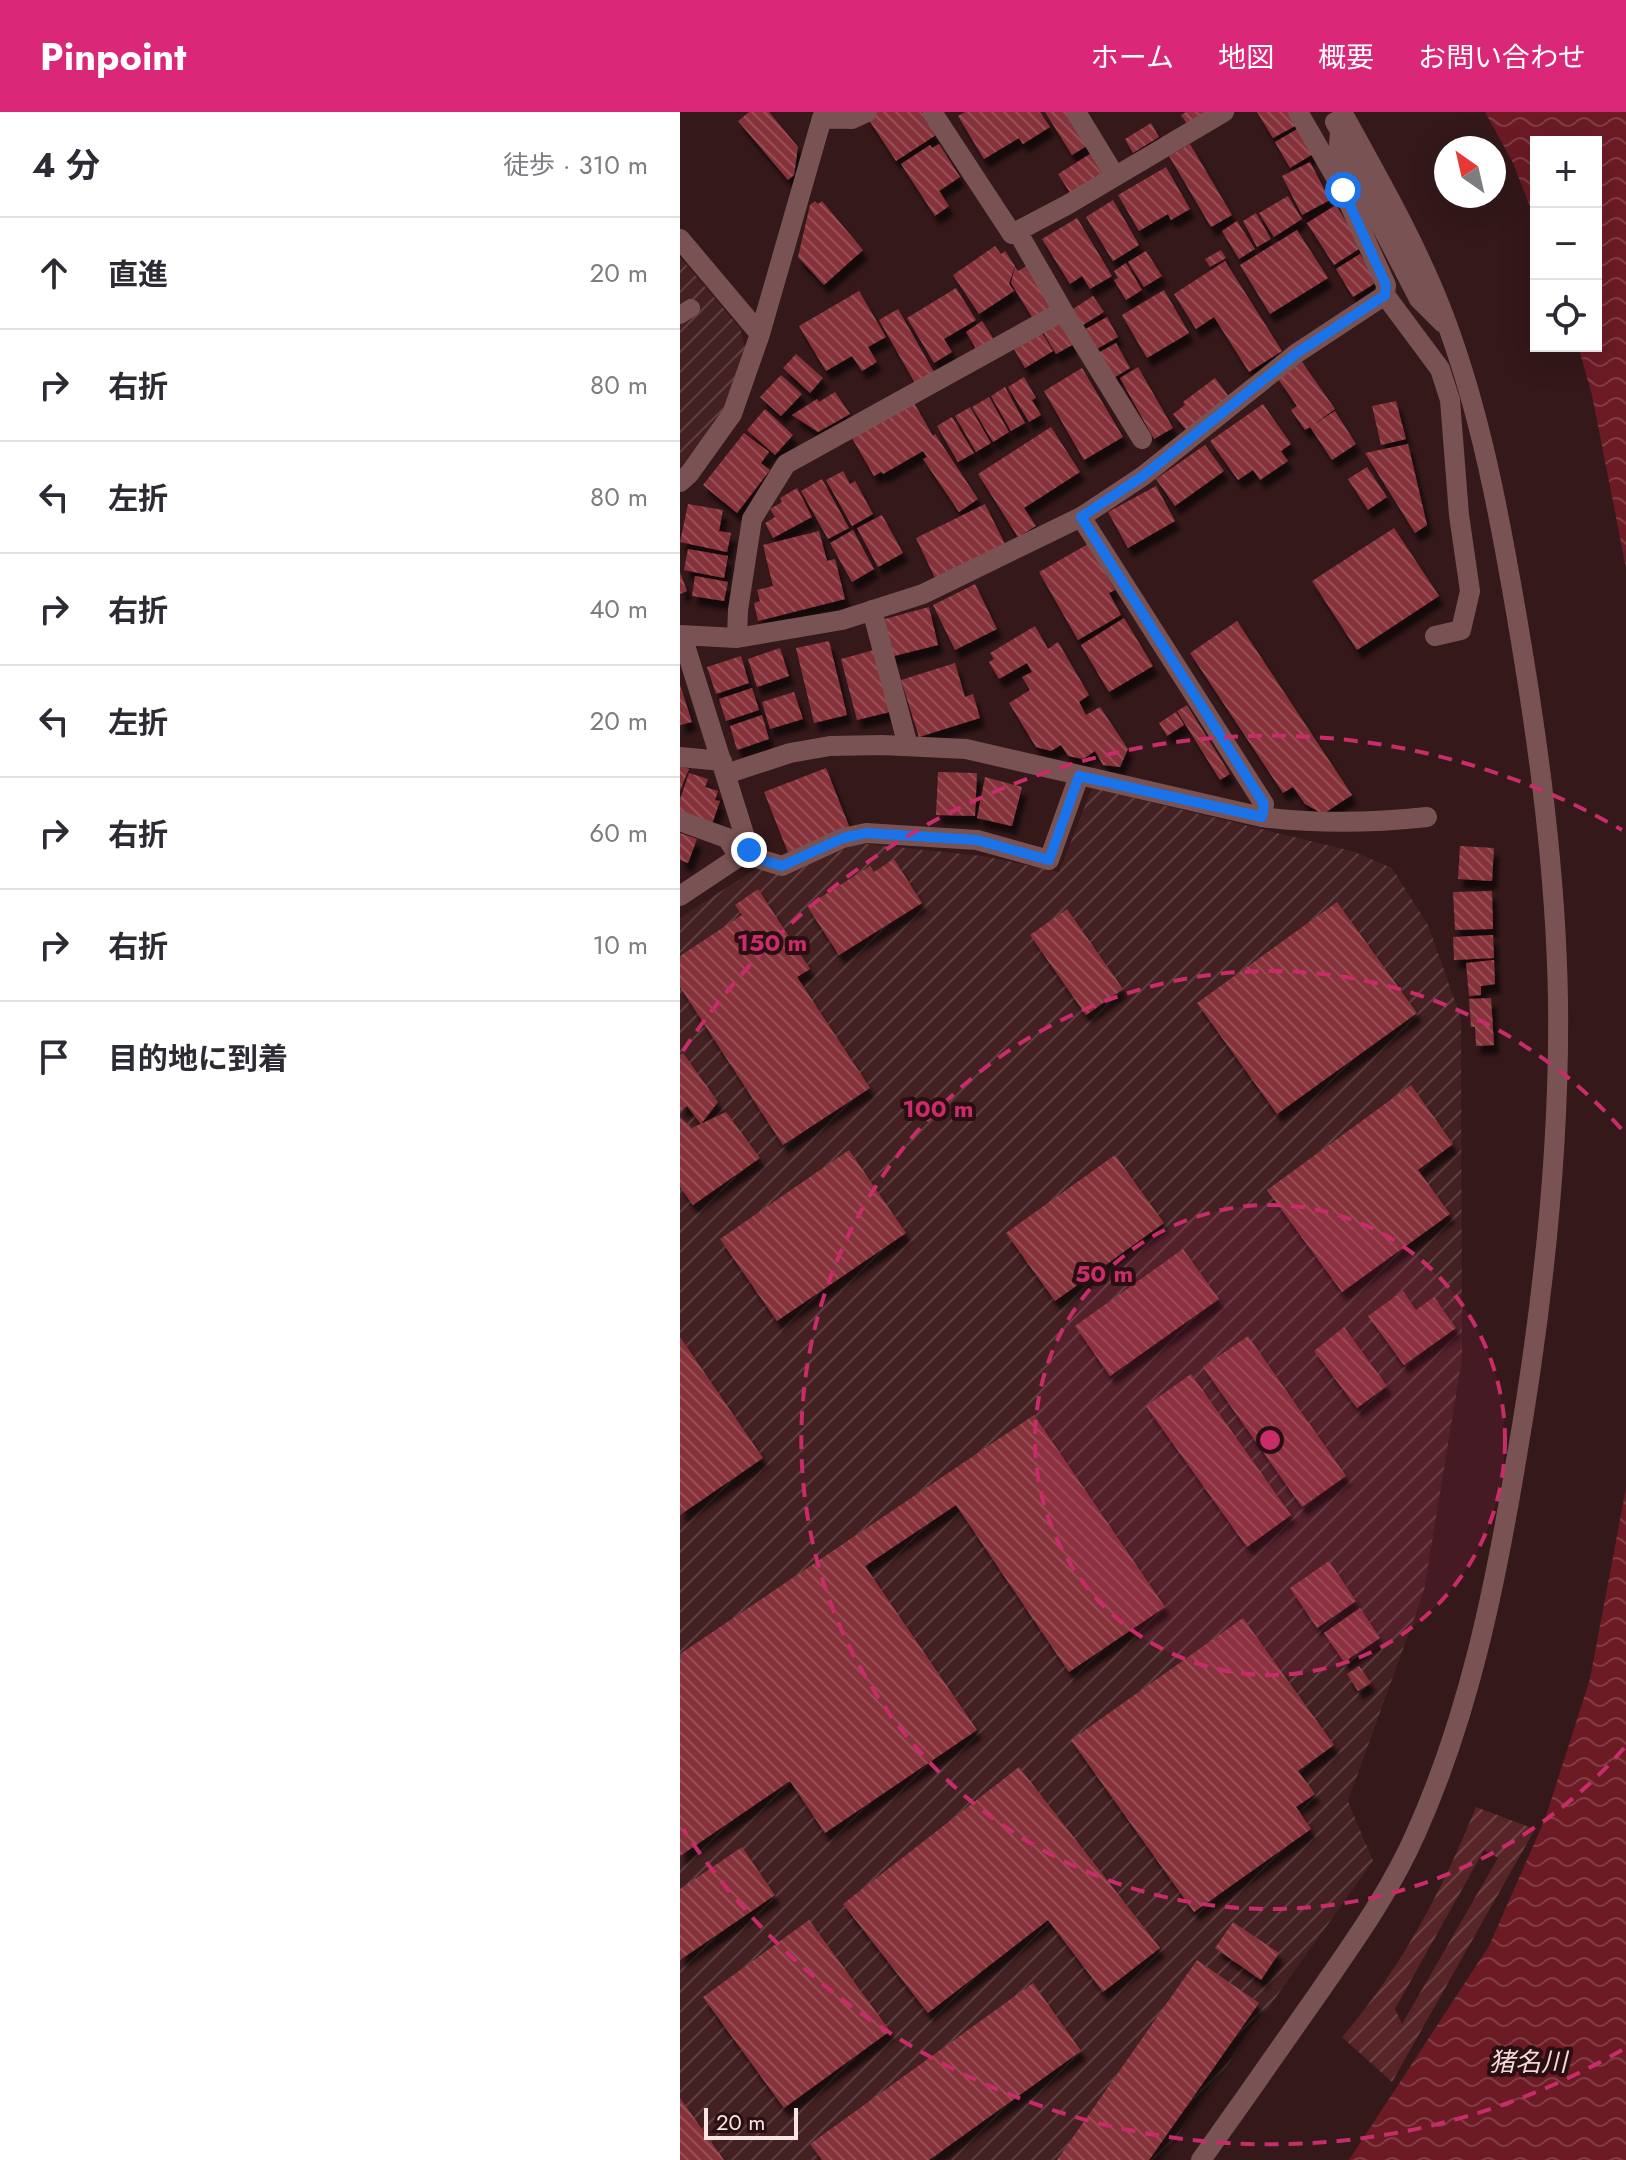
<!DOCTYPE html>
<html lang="ja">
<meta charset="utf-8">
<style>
:root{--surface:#fff;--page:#f7f7f7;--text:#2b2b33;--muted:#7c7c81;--line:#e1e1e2;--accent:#db2777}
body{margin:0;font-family:Jost,"Noto Sans JP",sans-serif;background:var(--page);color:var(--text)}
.controls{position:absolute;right:24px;top:24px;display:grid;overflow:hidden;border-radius:0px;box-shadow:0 8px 32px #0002}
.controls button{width:72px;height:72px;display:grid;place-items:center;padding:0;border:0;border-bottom:2px solid var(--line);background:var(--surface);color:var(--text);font:40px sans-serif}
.compass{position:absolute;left:754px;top:24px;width:72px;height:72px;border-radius:50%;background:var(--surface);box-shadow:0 8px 32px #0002;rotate:326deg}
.scale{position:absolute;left:24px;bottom:20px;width:94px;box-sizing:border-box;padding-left:8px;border:4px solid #f9e5e5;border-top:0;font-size:22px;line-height:28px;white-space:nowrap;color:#f9e5e5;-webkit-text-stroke:6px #290f11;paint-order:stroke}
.stop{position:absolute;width:24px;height:24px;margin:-18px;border:6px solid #1a73e8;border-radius:50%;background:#fff}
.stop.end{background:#1a73e8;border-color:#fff;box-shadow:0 2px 8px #0008}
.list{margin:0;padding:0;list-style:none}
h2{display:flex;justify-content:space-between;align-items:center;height:104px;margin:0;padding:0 32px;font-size:34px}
h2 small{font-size:26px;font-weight:400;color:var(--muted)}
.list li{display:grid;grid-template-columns:52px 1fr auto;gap:24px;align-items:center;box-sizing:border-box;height:112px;padding:0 32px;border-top:2px solid var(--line)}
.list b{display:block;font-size:30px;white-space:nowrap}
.list em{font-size:26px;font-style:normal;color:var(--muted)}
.icon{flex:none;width:44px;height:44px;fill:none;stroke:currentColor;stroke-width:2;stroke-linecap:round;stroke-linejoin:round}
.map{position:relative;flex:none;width:946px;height:2048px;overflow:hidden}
header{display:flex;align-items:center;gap:48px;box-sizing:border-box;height:112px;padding:0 40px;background:var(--accent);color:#fff}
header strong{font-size:38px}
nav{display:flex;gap:44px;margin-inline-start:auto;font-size:28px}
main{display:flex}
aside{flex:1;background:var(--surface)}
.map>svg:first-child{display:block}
.industrial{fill:url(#industrial-furrows)}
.garden{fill:url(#garden-furrows);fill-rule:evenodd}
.water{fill:url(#water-waves)}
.building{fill:url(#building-back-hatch);filter:url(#shadow)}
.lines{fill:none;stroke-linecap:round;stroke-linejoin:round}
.service{stroke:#795354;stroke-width:18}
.minor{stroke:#795354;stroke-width:20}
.route{stroke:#1a73e8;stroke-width:10}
.ring{fill:none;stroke:#c82c69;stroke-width:4;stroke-dasharray:14 10}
.labels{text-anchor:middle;stroke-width:8;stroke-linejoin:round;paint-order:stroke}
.water-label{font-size:26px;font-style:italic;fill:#f2d8d8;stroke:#290f11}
.centre{fill:#c82c69;stroke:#290f11;stroke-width:4}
.ring-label{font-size:24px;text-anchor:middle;font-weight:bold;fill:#c82c69;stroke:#290f11;stroke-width:8;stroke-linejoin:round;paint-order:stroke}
</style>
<header>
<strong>Pinpoint</strong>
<nav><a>ホーム</a><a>地図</a><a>概要</a><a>お問い合わせ</a></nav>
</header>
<main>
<aside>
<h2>4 分<small>徒歩 · 310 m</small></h2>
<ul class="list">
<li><svg class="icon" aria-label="ahead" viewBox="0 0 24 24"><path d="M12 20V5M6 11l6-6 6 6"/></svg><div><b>直進</b></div><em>20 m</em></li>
<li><svg class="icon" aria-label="right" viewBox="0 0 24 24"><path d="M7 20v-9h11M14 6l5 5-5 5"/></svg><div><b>右折</b></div><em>80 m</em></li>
<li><svg class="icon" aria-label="left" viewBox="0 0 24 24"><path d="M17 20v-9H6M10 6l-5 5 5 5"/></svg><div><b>左折</b></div><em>80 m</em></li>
<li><svg class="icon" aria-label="right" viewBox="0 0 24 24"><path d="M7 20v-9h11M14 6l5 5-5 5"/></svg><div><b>右折</b></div><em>40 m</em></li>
<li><svg class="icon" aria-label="left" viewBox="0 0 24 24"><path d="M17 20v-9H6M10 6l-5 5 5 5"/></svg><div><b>左折</b></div><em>20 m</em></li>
<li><svg class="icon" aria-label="right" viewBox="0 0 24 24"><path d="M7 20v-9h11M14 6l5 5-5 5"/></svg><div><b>右折</b></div><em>60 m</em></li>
<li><svg class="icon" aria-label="right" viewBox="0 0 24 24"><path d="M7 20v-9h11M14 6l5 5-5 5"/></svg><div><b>右折</b></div><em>10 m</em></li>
<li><svg class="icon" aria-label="arrive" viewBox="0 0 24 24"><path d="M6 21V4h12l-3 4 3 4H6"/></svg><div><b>目的地に到着</b></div></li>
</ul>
</aside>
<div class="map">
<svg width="946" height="2048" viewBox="0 0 946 2048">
<defs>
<pattern id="industrial-furrows" width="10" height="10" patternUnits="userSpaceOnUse" patternTransform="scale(2)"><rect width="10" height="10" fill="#432022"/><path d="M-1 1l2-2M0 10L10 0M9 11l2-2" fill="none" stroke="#5f4042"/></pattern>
<pattern id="garden-furrows" width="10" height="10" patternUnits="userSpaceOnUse" patternTransform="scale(2)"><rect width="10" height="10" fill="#572528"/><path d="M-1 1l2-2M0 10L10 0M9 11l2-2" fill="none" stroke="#704447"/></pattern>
<pattern id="water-waves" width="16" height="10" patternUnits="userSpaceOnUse" patternTransform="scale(2)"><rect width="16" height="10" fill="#6c1b25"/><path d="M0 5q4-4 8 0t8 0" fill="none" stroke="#823c44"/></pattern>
<pattern id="building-back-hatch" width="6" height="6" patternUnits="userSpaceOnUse" patternTransform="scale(2)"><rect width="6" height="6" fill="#86333a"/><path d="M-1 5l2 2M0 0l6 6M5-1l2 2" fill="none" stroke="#985056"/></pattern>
<filter id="shadow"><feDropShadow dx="5" dy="9" stdDeviation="2" flood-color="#0009"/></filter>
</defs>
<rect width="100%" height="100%" fill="#34181a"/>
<path class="industrial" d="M0 145 60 216 65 235 42 302 0 355Z
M412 676 672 739 712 756 748 813 781 906 782 1246 744 1479 668 1689 693 1749 480 2048H0V806L78 755 112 760 178 731 303 744 379 760Z"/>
<path class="garden" d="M796 1695 855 1717 712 1970 662 1925C722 1855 761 1781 796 1695ZM804 1738 818 1746 722 1912 715 1897Z"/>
<path class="water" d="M805 0H946V456L912 283 898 234H916V30H856V110L833 51Z
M946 1376V2048H669L809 1834 865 1707 910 1567Z"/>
<path class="building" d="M69 0H89L118 35 114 63 108 68 58 9Z
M194 0H241L256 23 216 49 187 5Z
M285 0H360L370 15 343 32 339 26 304 47 278 4Z
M365 0H390L410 32 392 43Z
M506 0H526L507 12 501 3Z
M577 0H609L617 13 593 26Z
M471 11 479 25 453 41 445 27Z
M619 16 633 42 610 56 595 30Z
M259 32 280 65 259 79 269 94 255 104 221 52 250 33 252 36Z
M510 32 552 103 531 115 489 44Z
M410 42 423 64 392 84 378 62Z
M630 50 650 88 622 103 602 64Z
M486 55 510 97 491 108 488 102 459 119 438 83Z
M608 84 622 107 594 125 579 101Z
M433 88 459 133 433 149 406 105Z
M135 89 138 92 142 89 183 138 144 173 118 145 130 93Z
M656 93 682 135 654 153 627 111Z
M576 101 591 127 577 135 563 109Z
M397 106 432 164 410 177 402 164 390 172 362 127Z
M557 109 575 137 559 147 542 119Z
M617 118 648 166 590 202 560 153Z
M315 134 321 142 325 139 335 154 329 172 334 179 299 202 273 163Z
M541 138 546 146 530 155 525 147Z
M466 139 482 164 464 175 448 150Z
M680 142 697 170 673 185 656 157Z
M545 149 602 239 569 260 534 205 516 217 494 182Z
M446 151 462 178 446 188 434 168 438 166 434 159Z
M350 152 377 197 355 210 331 171 335 155 338 159Z
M276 176 296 208 264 227 272 240 254 251 227 206Z
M484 178 509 221 467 246 442 203Z
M179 179 206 225 188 235 197 250 182 259 172 244 146 259 119 214Z
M413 184 424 200 403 213 393 197Z
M218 197 254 260 235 271 199 208Z
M427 205 438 225 415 238 404 218Z
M302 209 315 229 298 240 286 220Z
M381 210 394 232 376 242 363 220Z
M362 221 373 239 345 256 334 237Z
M436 231 450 256 432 267 418 241Z
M116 242 143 266 130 281 103 256Z
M622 250 655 297 633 313 655 299 676 332 652 348 630 315 625 318 611 298 617 294 598 267Z
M458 255 493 316 474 327 440 266Z
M402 256 443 325 404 348 364 279Z
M101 263 122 282 101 304 80 285Z
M344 265 356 286 352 288 361 303 349 310 328 275Z
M535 266 550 286 507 319 493 302 505 293 503 290Z
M325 275 345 311 331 319 311 284Z
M155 280 170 302 138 320 112 303 137 287 139 290Z
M309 285 329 320 313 330 292 295Z
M716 289 726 327 701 333 692 294Z
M234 291 253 324 255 322 298 387 279 400 243 347 247 345 243 339 203 362 201 360 194 364 172 326Z
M583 292 611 332 601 339 608 349 580 368 573 358 558 368 530 329Z
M290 295 311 331 296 340 275 304Z
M85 297 113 323 95 343 67 318Z
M272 305 294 341 278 350 257 314Z
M371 315 400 360 344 396 356 414 338 425 298 362Z
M64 321 89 340 81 351 90 358 57 401 23 373Z
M728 332 747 413 735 421 685 341Z
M525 333 544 359 495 394 476 367Z
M687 355 707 385 688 398 668 367Z
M163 359 170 372 175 369 193 402 172 414 146 368Z
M142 367 169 416 148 427 121 379Z
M476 374 495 409 448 436 428 400Z
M117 376 132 405 93 426 85 411 95 405 90 397 102 390 100 386Z
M8 392 43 398 39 419 51 421 47 440 0 430Z
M305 392 325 432 255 466 236 426Z
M202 403 223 441 198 455 177 416Z
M714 416 759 484 677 538 632 469Z
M173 418 194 457 172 470 150 431Z
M139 419 147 449 155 447 165 487 78 509 74 491 80 489 77 478 93 474 83 433Z
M408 432 435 478 429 481 441 503 398 528 359 460Z
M8 437 48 444 44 466 4 458Z
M0 460 7 479 0 482Z
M15 464 48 470 44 489 12 484Z
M295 472 317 517 275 538 253 493Z
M249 495 258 533 210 545 201 508Z
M444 506 473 554 429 580 401 533Z
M557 509 672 683 643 702 625 692 613 675 603 681 510 541Z
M355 514 368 537 378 530 409 583 399 590 406 603 420 595 448 637 440 655 423 653 415 639 403 647 388 644 381 633 371 639 356 635 329 591 350 578 342 565 352 560 347 551 319 567 309 550 314 547 310 541Z
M149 529 167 603 134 611 116 536Z
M100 536 109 564 77 575 68 547Z
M194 538 210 600 177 608 161 547Z
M61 544 69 571 36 582 27 555Z
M275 551 285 585 293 582 300 606 239 625 221 568Z
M0 573 12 610 0 613Z
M72 576 79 598 46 609 39 587Z
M114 580 123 607 90 617 82 590Z
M507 593 550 662 540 668 497 599Z
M496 600 504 613 487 624 479 611Z
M82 603 89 627 57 638 50 614Z
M0 654 9 657 0 679Z
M146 656 171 719 109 743 84 680Z
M258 660 297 661 295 704 256 703Z
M9 661 28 667 25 675 38 679 35 688 40 689 32 712 0 701V687Z
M305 665 342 675 332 714 297 706Z
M0 721 17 727 8 751 0 748Z
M780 734 814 736 812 769 778 767Z
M214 747 242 791 159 843 127 794 190 754 194 760Z
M78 777 130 857 117 865 190 976 103 1033 0 875V844L62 803 55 793Z
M812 779 813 817 775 818 773 780Z
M657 790 737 901 597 1002 517 891Z
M387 797 443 877 406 903 350 823Z
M813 823 814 846 774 848 773 825Z
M814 848 815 872 801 874V883L789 884 786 851Z
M811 886 814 933 796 934 795 915H791L789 887Z
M3 941 38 990 21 1012 7 994 0 999V943Z
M731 973 773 1032 738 1058 770 1102 662 1180 587 1078Z
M46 1000 80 1046 13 1093 0 1075V1005L12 1016Z
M169 1038 226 1121 97 1209 40 1127Z
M435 1043 484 1111 375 1189 326 1121Z
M503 1137 539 1187 430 1264 395 1214Z
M723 1179 736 1198 754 1185 776 1216 724 1253 688 1204Z
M664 1215 707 1274 677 1296 634 1239Z
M568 1224 666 1364 622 1395 523 1255Z
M0 1225 83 1346 0 1403Z
M511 1262 611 1403 567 1435 466 1294Z
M354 1303 485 1495 389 1560 276 1393 185 1454 297 1618 145 1721 110 1669 0 1744V1542Z
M649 1449 676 1489 637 1516 610 1476Z
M680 1496 700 1526 664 1550 644 1521Z
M563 1506 654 1633 618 1659 635 1682 616 1695 631 1717 514 1800 391 1628Z
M679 1554 691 1571 678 1579 667 1562Z
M339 1655 480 1836 423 1880 368 1808 248 1901 163 1792Z
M62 1735 95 1783 0 1848V1777Z
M129 1808 210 1919 104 1996 23 1885Z
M553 1810 599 1841 581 1868 535 1836Z
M517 1848 579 1891 469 2048H377Z
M353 1871 401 1939 249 2048H142L130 2032Z
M0 1986 44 2048H0Z"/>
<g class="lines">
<path class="service" d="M0 203 11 196"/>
<path class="minor" d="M252 0 332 122 387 93 544 0
M396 0 435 64
M618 0 663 78 706 173 705 183
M655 10 660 19 659 32 739 187 763 211
M0 127 80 222
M383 199 462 327
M0 370 9 362 52 302 80 222 142 6 172 7 187 0
M401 405 584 692 582 705
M192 498 228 634
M0 523 57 526 162 508 243 482 401 405 463 364 617 241 705 183 760 257 770 288 779 403 790 479 781 518 755 524
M57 526 58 498 72 407 106 352 383 199 337 119
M0 645 42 649
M46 662 110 641 150 634 202 633 286 637 582 705C637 712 692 711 747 705
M0 709 47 726 59 745
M64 742 102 754 163 726 186 721 297 728 369 748 399 664
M0 784 69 738 2 524
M521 2048C561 1992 601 1935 640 1879 675 1828 711 1778 736 1721 788 1605 814 1480 835 1355 862 1201 880 1046 878 889 876 759 858 628 836 500 819 401 800 299 764 204 737 133 699 67 662 0"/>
</g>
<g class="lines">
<path class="route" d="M69 738 64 742 102 754 163 726 186 721 297 728 369 748 399 664 582 705 584 692 401 405 463 364 617 241 705 183 706 173 663 78"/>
</g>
<circle cx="590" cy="1328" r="235" fill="#c82c69" fill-opacity=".12"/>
<g class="ring">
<circle cx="590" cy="1328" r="235"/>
<path d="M944 1636A469 469 0 1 1 944 1020"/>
<path d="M942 1938A704 704 0 0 1 3 1717M3 939A704 704 0 0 1 942 718"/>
</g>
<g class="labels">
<g class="water-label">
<text x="848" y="1959">猪名川</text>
</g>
</g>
<circle cx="590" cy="1328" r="12" class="centre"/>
<g class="ring-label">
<text x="92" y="839">150 m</text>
<text x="258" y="1005">100 m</text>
<text x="424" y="1170">50 m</text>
</g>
</svg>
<div class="controls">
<button>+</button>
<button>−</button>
<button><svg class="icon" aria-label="locate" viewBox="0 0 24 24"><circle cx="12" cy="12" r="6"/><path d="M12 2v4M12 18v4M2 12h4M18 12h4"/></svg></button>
</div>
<svg class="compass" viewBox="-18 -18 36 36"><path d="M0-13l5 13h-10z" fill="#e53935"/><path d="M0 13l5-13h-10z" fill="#7c7c81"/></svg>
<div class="scale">20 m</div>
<div class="stop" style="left:663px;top:78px"></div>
<div class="stop end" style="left:69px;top:738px"></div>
</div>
</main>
